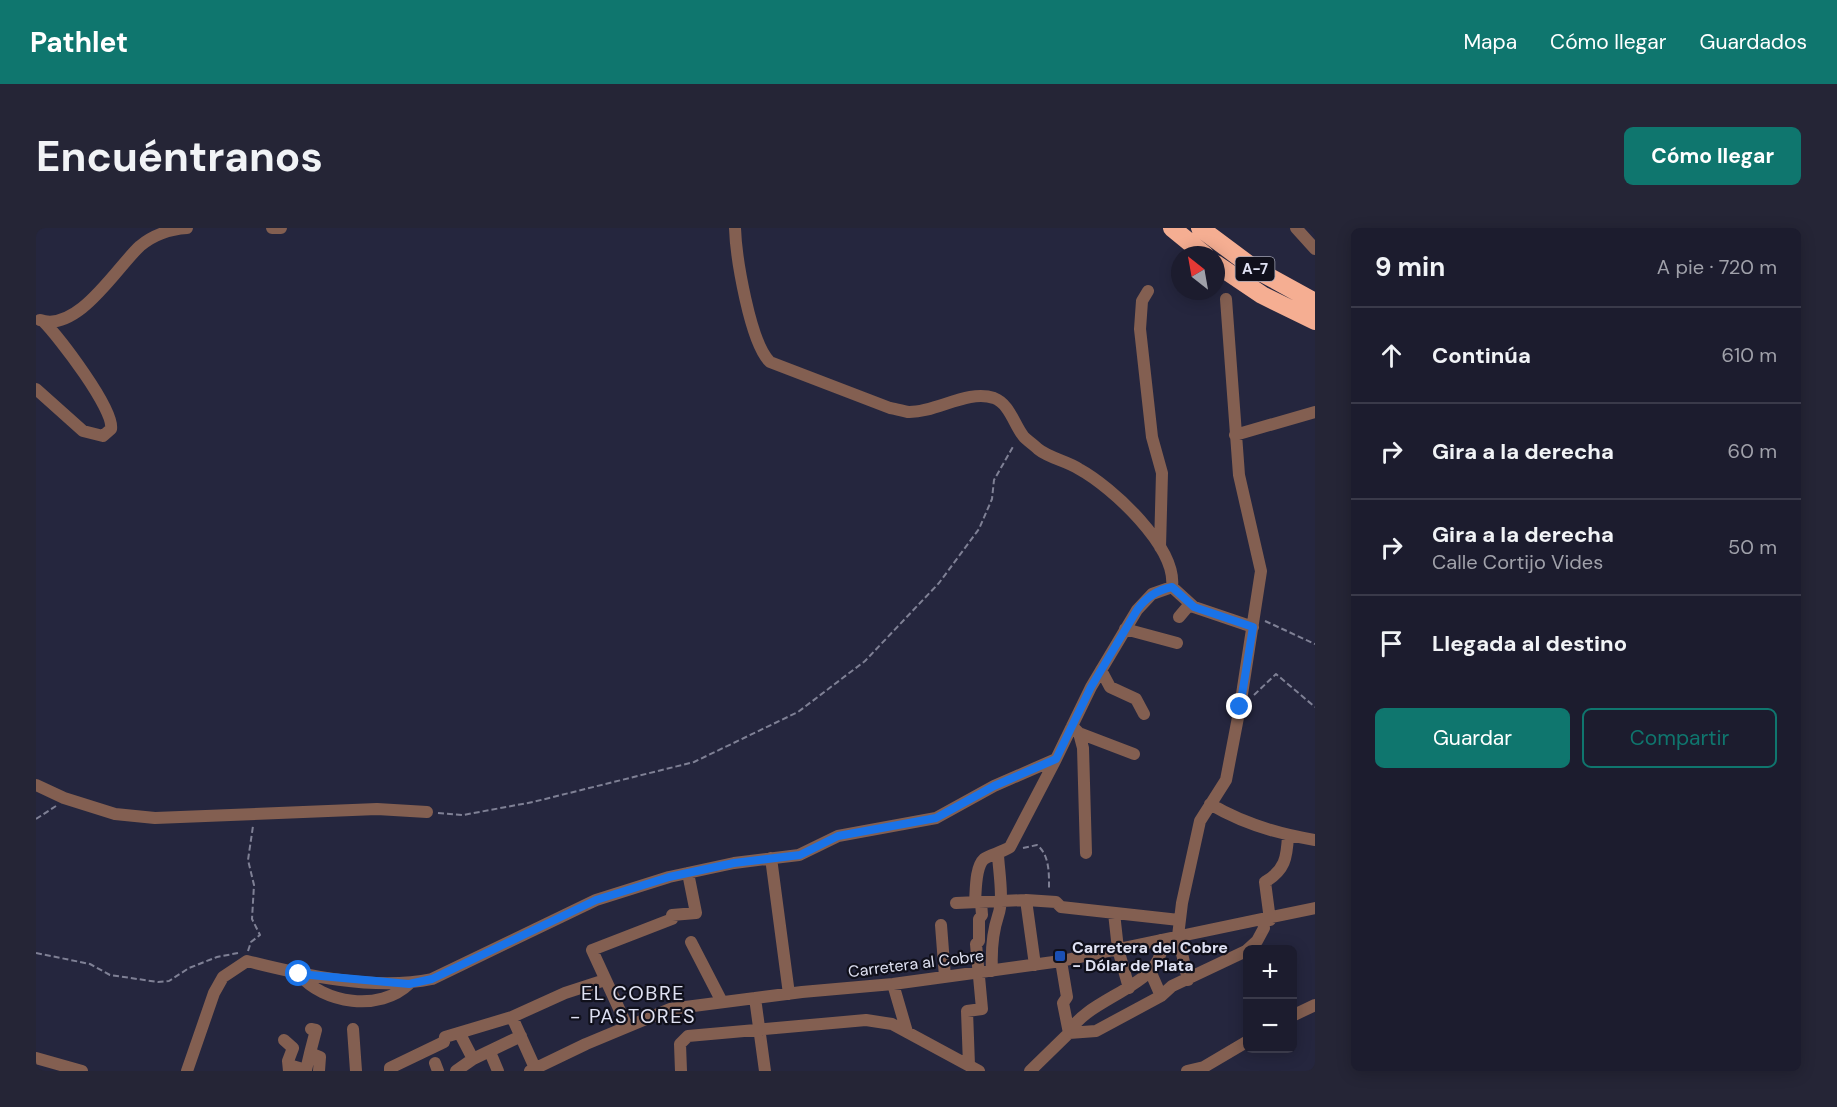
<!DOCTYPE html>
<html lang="es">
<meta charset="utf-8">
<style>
:root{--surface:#1c1c2e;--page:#252536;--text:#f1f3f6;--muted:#a0a1aa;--line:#3a3a4a;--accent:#0f766e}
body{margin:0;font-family:"DM Sans",sans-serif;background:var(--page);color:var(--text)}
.controls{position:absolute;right:18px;bottom:18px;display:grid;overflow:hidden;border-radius:9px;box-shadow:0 3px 15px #0003}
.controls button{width:54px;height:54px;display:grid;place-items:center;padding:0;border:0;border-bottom:2px solid var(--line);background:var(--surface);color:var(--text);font:30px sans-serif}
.compass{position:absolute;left:1135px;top:18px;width:54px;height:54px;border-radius:50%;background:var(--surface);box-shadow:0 3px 15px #0003;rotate:329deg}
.stop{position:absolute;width:18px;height:18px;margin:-14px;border:4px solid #1a73e8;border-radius:50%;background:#fff}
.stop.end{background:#1a73e8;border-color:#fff;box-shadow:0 2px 6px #0008}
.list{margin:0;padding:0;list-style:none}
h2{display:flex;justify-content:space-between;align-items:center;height:78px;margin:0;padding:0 24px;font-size:26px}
h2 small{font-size:20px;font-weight:400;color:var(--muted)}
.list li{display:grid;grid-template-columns:39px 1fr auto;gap:18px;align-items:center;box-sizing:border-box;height:96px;padding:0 24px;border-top:2px solid var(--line)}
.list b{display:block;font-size:22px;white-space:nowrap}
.list p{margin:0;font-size:20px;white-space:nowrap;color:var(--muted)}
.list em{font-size:20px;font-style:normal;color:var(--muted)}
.actions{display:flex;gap:12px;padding:18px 24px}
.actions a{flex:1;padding:14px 0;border:2px solid var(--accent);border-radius:9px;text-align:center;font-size:21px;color:var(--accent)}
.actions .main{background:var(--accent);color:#fff}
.icon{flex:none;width:33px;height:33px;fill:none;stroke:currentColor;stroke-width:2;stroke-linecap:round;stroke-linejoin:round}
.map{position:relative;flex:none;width:1279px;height:843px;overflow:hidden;border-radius:9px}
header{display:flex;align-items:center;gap:36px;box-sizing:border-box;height:84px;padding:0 30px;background:var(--accent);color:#fff}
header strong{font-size:28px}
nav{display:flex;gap:33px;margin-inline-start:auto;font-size:21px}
.intro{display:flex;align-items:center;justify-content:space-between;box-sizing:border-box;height:144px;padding:0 36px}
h1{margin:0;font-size:42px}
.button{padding:15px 27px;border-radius:9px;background:var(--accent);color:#fff;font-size:21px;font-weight:700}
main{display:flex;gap:36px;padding:0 36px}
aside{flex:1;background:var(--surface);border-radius:9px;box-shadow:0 3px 15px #0003}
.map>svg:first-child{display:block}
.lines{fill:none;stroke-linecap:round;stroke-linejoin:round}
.path{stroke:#7f8095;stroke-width:2;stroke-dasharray:6 3;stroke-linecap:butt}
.minor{stroke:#835f51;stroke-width:12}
.highway{stroke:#f5ae92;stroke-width:18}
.route{stroke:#1a73e8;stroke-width:8}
.transit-dot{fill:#1a4fb4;stroke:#10101b;stroke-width:2}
.labels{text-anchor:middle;stroke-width:4.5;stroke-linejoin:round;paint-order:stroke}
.shield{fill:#10101b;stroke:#a1a2b2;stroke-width:1.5}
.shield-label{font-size:15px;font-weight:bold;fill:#dfe1f2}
.poi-label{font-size:16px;font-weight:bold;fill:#dfe1f2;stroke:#10101b;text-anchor:start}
.street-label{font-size:16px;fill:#dfe1f2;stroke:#10101b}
.quarter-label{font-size:20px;letter-spacing:1.5px;fill:#dfe1f2;stroke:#10101b}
</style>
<header>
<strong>Pathlet</strong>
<nav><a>Mapa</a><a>Cómo llegar</a><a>Guardados</a></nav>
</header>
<div class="intro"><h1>Encuéntranos</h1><a class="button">Cómo llegar</a></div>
<main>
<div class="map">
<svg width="1279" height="843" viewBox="0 0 1279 843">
<rect width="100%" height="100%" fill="#25263e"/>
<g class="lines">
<path class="path" d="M1229 393 1279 416
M1218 467 1240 446 1279 479
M402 585 427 587 497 574 658 534 762 484 829 433 903 355 943 301 956 271 958 252 978 217
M0 591 20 578
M987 620 1001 617C1014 627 1013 647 1013 662
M212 723 215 714 224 707 216 691 218 657 212 632 217 598
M0 725 54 736 74 747 122 754 133 753 153 740 181 729 202 725"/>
<path class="minor" d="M236 0H245
M699 0C700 29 714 115 734 134L854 180C860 181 867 183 872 184 900 185 931 161 958 170 974 176 978 197 988 209 992 213 998 217 1002 221 1013 230 1031 233 1043 241 1076 259 1141 319 1136 359
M1260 0 1279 21
M1112 63 1106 73 1104 101 1116 209 1126 245 1124 319
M4 92C42 105 81 39 104 18 117 7 135 1 151 0
M0 161 47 203 67 208 75 201C79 182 23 109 7 93
M1199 207 1279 184
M1143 389 1154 376
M1089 401 1141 415
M1065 442 1074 459 1100 471 1108 486
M1036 498 1043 505 1047 520 1050 625
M1043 505 1098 526
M0 557 28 570 79 586 119 590 341 581 391 584
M1174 576C1206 595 1242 606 1279 612
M735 630 753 766
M990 672 999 737
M939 674C940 663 939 639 948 631 953 627 967 624 974 619L1020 531
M920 675 990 672 1020 674 1025 679 1143 692
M1078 685 1082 721 1093 760
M1234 692 1229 654C1249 642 1251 630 1252 607
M905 697 909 749
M655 714 686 774
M1025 733 1031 769 1027 775 1033 805
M956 743C955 723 956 706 962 688 968 671 963 645 962 627
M1115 745 1125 768
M263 746C287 776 344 784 373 756
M1152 752 1142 708 1146 675 1164 593 1190 552 1204 479 1225 343 1203 247 1190 71
M857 756 871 804
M719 770 729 843
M1256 788 1279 777
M476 789 499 840
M591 798 556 722 636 691V687L660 685 652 645
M275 801 280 802 274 825 284 829 283 843
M317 801 320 843
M1033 805C1050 769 1133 757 1125 712
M424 806 437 831
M248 812 257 820 252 833 253 843
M454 824 462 843
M0 830 46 843
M399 835 402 843
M253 837 270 842 274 825
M933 837 931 783 946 781 940 716 943 713V691L946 687 945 674
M151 843 178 765 187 749 211 733C266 747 339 763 396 751L560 672 633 649 698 635 763 627 802 608 900 590 958 558 1020 531 1055 459 1101 382 1116 366 1136 359 1158 379 1217 399
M354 843V840L408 814 409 809 476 789 529 765 569 752
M420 843 437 831 485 808
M494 843 550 816 634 781 766 764 857 756 1025 733 1279 680
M645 843 644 816 652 808 830 792 856 796 943 843
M994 843 1033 805 1060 803 1125 768 1136 758 1210 723 1221 713 1228 700 1227 693
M1151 843 1168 839 1212 813"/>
<path class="highway" d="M1136 0 1169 27
M1164 0 1219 41 1279 74
M1180 36 1226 67 1279 93"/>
</g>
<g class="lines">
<path class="route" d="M263 746 373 756 396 751 560 672 633 649 698 635 764 627 802 608 900 590 958 558 1020 531 1055 459 1101 382C1110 369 1121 362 1136 359L1158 379 1217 399 1204 479"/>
</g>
<rect class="transit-dot" x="1018" y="722" width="12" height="12" rx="3"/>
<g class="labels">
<rect class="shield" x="1199.5" y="29" width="39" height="24" rx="4.5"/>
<g class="shield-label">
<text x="1219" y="46">A-7</text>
</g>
<g class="poi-label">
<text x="1036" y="725">Carretera del Cobre<tspan x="1036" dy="18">- Dólar de Plata</tspan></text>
</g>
<g class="street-label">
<text transform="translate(880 735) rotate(-7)" y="6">Carretera al Cobre</text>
</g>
<g class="quarter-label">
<text x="597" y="772">EL COBRE<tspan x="597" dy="23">- PASTORES</tspan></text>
</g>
</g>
</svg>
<div class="controls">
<button>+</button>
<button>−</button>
</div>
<svg class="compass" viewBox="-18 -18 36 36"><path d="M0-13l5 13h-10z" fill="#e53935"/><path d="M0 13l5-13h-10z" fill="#a0a1aa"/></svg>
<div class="stop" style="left:263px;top:746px"></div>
<div class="stop end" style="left:1204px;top:479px"></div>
</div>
<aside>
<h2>9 min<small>A pie · 720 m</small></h2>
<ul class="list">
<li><svg class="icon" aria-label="ahead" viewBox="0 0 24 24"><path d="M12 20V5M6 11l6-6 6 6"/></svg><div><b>Continúa</b></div><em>610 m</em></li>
<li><svg class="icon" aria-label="right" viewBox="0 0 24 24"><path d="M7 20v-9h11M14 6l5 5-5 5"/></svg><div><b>Gira a la derecha</b></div><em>60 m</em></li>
<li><svg class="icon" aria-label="right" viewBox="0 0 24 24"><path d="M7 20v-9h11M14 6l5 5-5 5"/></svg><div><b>Gira a la derecha</b><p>Calle Cortijo Vides</p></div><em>50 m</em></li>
<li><svg class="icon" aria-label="arrive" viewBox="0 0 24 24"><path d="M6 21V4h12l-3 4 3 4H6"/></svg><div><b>Llegada al destino</b></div></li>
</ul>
<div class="actions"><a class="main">Guardar</a><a>Compartir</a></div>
</aside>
</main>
